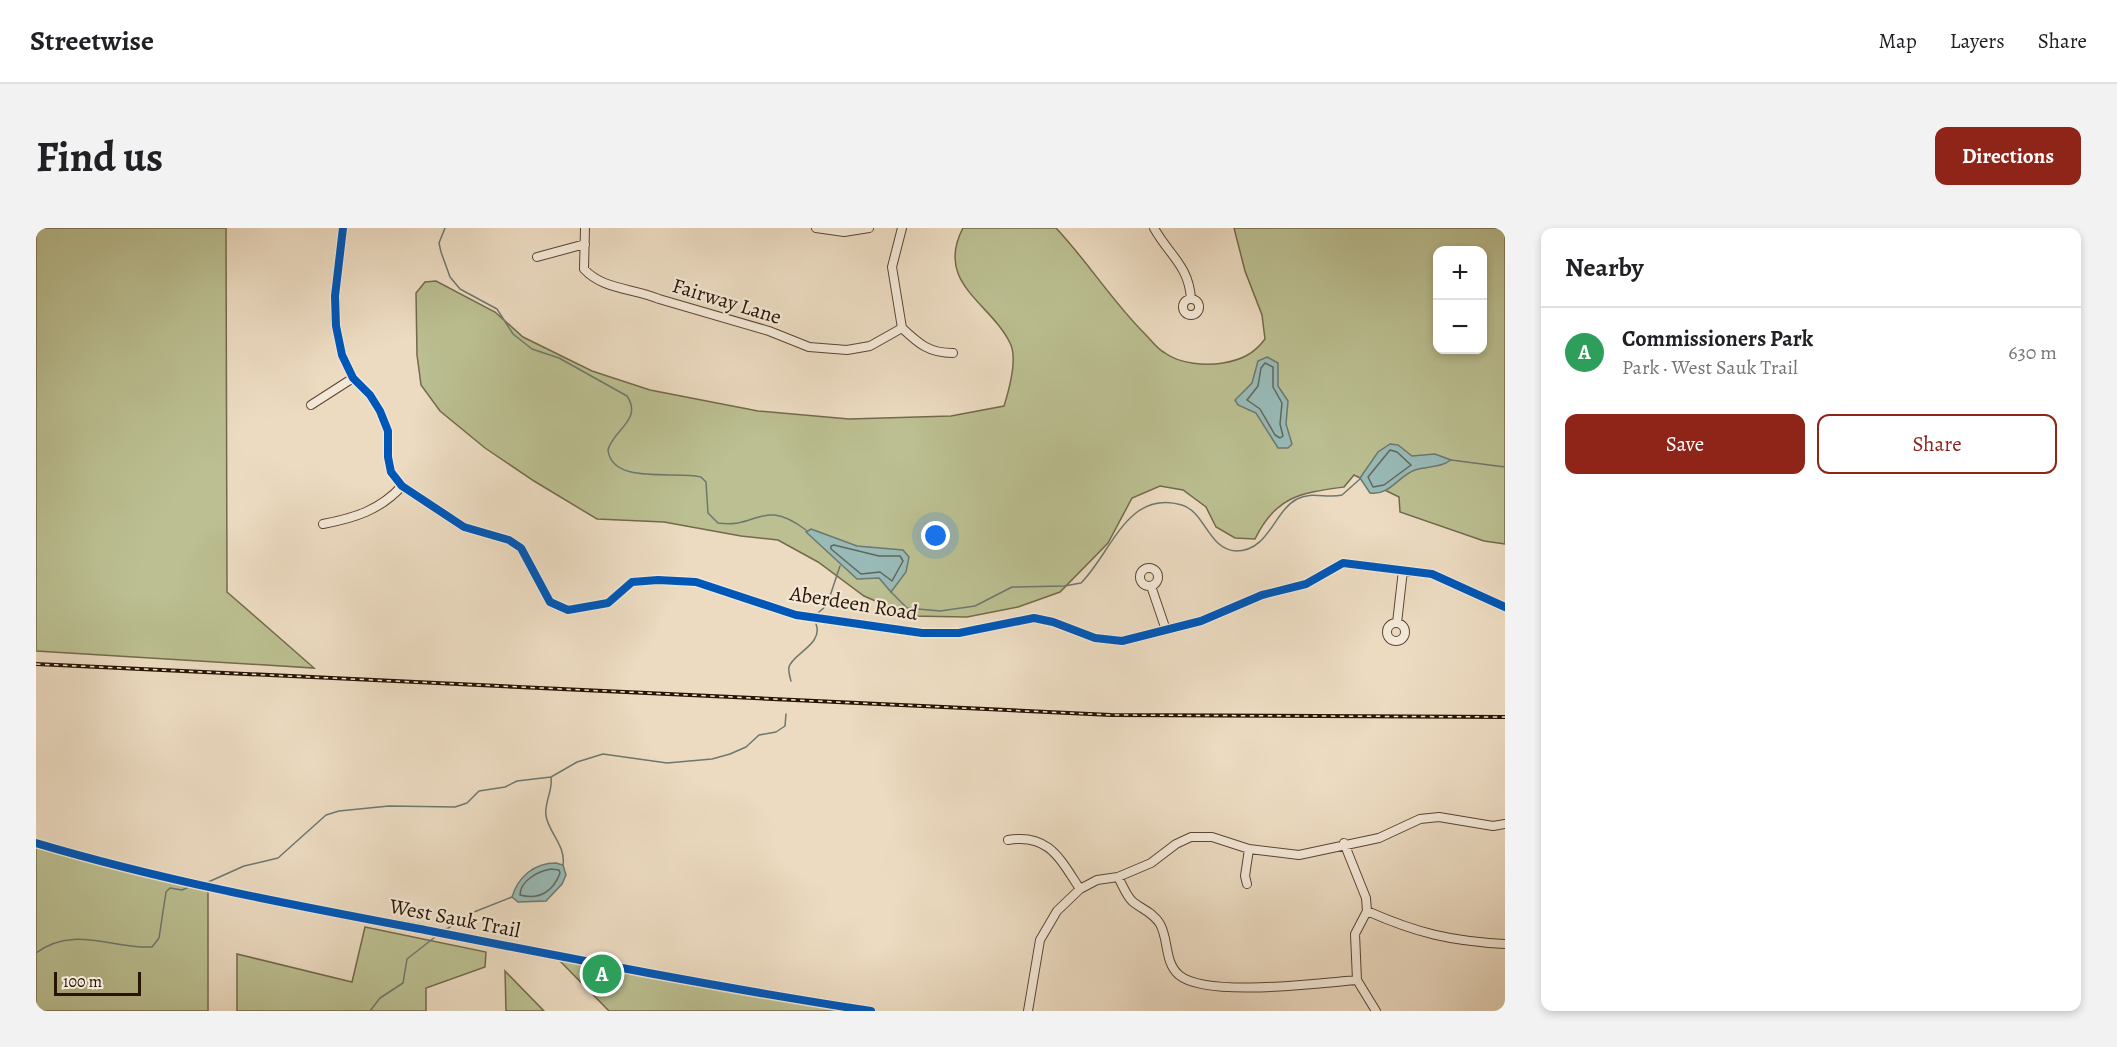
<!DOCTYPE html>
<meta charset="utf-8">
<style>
:root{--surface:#fff;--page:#f2f2f2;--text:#202124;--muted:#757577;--line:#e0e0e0;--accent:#8f2418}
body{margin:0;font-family:Alegreya,serif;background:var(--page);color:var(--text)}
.controls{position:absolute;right:18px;top:18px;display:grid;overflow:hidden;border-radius:12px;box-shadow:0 3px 9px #0003}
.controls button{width:54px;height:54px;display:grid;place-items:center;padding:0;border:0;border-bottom:2px solid var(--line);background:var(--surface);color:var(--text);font:30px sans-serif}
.scale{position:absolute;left:18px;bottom:15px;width:87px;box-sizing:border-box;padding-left:6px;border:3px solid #281402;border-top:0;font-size:16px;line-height:21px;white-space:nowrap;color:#281402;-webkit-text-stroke:4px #f3e8d7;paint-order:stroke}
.you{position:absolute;left:900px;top:308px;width:21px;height:21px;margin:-15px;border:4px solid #fff;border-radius:50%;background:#1a73e8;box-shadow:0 0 0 9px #1a73e833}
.badge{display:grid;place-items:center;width:39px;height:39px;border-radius:50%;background:var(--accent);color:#fff;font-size:20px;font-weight:700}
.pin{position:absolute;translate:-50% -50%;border:3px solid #fff;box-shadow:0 2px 6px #0006}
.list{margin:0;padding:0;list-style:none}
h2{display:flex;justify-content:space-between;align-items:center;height:78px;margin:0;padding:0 24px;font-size:26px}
h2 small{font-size:20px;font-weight:400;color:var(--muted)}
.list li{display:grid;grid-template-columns:39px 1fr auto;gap:18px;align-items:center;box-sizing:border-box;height:90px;padding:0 24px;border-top:2px solid var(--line)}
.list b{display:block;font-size:22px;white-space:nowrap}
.list p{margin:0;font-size:20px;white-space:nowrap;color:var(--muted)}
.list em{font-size:20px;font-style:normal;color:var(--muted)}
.actions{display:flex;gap:12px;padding:18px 24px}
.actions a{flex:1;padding:14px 0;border:2px solid var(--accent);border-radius:12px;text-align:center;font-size:21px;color:var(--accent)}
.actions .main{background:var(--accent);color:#fff}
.map{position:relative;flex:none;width:1469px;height:783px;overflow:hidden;border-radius:12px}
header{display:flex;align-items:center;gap:36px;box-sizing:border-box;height:84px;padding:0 30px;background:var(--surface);border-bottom:2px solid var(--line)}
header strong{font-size:28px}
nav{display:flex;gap:33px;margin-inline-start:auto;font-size:21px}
.intro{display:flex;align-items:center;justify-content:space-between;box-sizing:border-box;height:144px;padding:0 36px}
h1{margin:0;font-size:42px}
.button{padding:15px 27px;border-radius:12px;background:var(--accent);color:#fff;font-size:21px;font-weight:700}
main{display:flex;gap:36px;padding:0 36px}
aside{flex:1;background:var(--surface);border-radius:12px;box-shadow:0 3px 9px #0003}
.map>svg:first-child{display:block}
.green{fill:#bbbf91;stroke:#726a4a;stroke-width:1.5;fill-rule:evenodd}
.water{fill:#99bab7;stroke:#6c786f;stroke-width:1.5}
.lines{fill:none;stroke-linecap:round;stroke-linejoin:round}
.shore{stroke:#60675c;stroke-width:1.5}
.stream{stroke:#6c786f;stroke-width:1.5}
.minor-casing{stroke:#594632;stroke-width:10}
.minor{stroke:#f3e8d7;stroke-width:8}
.rail-casing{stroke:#281402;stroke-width:4}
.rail{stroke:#f3e8d7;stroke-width:1.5;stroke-dasharray:4.5;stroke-linecap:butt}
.cycleway-casing{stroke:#f3e8d7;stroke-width:11}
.cycleway{stroke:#0057b8;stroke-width:8}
.labels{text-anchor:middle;stroke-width:4.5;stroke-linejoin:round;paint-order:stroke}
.street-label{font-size:21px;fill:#281402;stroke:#f3e8d7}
</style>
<header>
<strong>Streetwise</strong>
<nav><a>Map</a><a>Layers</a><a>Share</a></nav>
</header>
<div class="intro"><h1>Find us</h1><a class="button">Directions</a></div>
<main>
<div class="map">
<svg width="1469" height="783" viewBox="0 0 1469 783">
<rect width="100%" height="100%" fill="#ecdbc1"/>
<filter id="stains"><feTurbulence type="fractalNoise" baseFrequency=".00333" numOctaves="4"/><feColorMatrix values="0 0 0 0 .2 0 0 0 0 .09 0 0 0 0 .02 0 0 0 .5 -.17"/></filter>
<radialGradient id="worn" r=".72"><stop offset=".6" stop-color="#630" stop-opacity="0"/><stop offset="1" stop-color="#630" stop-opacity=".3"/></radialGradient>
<path class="green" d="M0 0H190L191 364 278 440 0 423Z
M927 0H1020C1052 34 1076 73 1109 106 1115 112 1121 121 1129 125 1144 136 1170 138 1187 135 1205 132 1218 126 1229 111L1226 87 1209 43 1198 0H1469V316L1448 313 1364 284 1363 269 1318 247 1308 259C1264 265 1240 268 1219 311L1199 310 1180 299 1170 279 1147 262 1124 258 1096 270 1072 315 1024 364 982 379 931 389 874 388 828 368 782 334 742 312 705 308 628 294 561 291 498 253 449 220 404 183 385 157 381 127 380 65 389 54 400 53 459 84 487 109 556 143 614 162 722 183 813 191 915 188 968 178C973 162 982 130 974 115 955 75 898 55 927 0ZM1402 22H1446V122H1402Z
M0 615 172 660V783H0Z
M329 699 450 724 449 739 390 760V783H201V726L316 754Z
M523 732 669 760 817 783H573Z
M469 743 508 783H470Z"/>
<path class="water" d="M1231 129 1242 135V158L1252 173 1250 196 1256 216 1252 220H1242L1220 185 1202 177 1199 172 1216 155 1222 133Z
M1354 216 1362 217 1376 228 1399 226 1415 232C1404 240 1392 238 1379 242 1362 248 1354 268 1334 265L1324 250 1342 224Z
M775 301 821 318 867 322 873 329 870 344 855 364 843 350 821 351 770 304Z
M520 635 527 637 530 647 526 656 510 673 482 674 476 669C482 649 498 635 520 635Z"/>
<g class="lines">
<path class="shore" d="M1229 135 1237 139V159L1246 175 1244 196 1247 208 1244 210 1239 207 1224 181 1211 172 1222 158 1225 140Z
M1354 222 1361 224 1375 237 1348 257 1337 259 1332 249Z
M798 317 843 328H864L867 333 856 353 844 344 825 346 795 321V318Z
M515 641 523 642 524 645C517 664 503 672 484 667 484 653 502 643 515 641Z"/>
<path class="stream" d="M409 0 403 15 405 24 414 49 424 61 461 81 477 106 496 121 523 130 591 168C607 192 577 202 572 222 576 258 642 242 665 249L670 254 672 285 682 295C722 301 726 269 770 302
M1415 232 1469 239
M855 364 871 380 904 383 939 378 976 359 1028 358 1045 355C1076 324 1091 261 1146 277 1169 284 1173 322 1200 323 1233 323 1238 283 1261 271 1275 263 1292 271 1306 267L1324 251
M782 385 791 377 804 338
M755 453C754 449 752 443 753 439 756 426 788 416 780 396
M515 550C517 563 508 574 510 588 513 605 530 618 527 637
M170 655 208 638 242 630 290 587 303 583 353 578 419 579 431 575 443 563 469 559 481 553 515 549 541 534 567 526 631 535 676 531 694 526 710 519 723 507 740 504 749 498 750 486
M409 702 438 684 476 669
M0 725C37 697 77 721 116 719L123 710 130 664 134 660 146 662 155 658
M334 783 344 770 367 755 371 731 399 709"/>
<g class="minor-casing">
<path id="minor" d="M307 0 299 68 300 98 306 127 317 150 334 167 344 183 352 203V229L355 244 366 258 428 299 473 312 485 320 514 374 532 382 572 375 596 354 622 352 660 354 760 387 886 405H923L998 390 1017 394 1059 410 1086 413 1165 393 1226 367 1270 356 1307 335 1396 346 1469 379
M549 0 548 41C567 62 598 60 623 71L733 103 773 119 811 122 834 118 866 100
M780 0 808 4 833 0
M1118 0C1133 27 1153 38 1155 71
M501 29 549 16
M1147 79a8 8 0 1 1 16 0a8 8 0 1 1-16 0Z
M866 100 856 39 866 0
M866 100C883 116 893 125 917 125
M275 177 317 150
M287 296C319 290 344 282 366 258
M1104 349a9 9 0 1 1 18 0a9 9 0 1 1-18 0Z
M1115 358 1130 402
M1361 395 1367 342
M1351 404a9 9 0 1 1 18 0a9 9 0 1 1-18 0Z
M972 612C1013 605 1024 631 1044 661
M0 615C128 653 257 677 389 702 537 731 685 760 835 783
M1308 615 1330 670 1331 683 1319 706 1321 752 1340 783
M1082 649C1086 656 1090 667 1096 673 1105 681 1117 684 1124 696 1133 712 1128 734 1143 747 1170 770 1284 755 1321 752
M1211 656 1209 648 1213 621
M1331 683C1381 705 1414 713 1469 716
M992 783 1004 712 1021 683 1044 661 1061 652 1082 649 1115 635 1140 616 1155 609H1176L1213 621 1263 627 1343 610 1384 591 1403 589 1457 598 1469 596"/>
</g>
<use href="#minor" class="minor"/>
<g class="rail-casing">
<path id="rail" d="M0 436 1075 487 1469 489"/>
</g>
<use href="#rail" class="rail"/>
<g class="cycleway-casing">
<path id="cycleway" d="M307 0 299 68 300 98 306 127 317 150 334 167 344 183 352 203V229L355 244 366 258 428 299 473 312 485 320 514 374 532 382 572 375 596 354 622 352 660 354 760 387 886 405H923L998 390 1017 394 1059 410 1086 413 1165 393 1226 367 1270 356 1307 335 1396 346 1469 379
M0 615C128 653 257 677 389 702 537 731 685 760 835 783"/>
</g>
<use href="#cycleway" class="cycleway"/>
</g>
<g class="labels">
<g class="street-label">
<text transform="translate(691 73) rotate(17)" y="7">Fairway Lane</text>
<text transform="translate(818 375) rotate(9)" y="7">Aberdeen Road</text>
<text transform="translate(419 690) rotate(11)" y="7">West Sauk Trail</text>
</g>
</g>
<rect width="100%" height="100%" filter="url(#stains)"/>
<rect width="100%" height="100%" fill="url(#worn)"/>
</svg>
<div class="controls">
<button>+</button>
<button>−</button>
</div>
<div class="scale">100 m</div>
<div class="you"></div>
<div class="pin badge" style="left:566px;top:746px;background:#2e9e5b">A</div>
</div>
<aside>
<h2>Nearby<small></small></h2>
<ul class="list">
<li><span class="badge" style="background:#2e9e5b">A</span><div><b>Commissioners Park</b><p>Park · West Sauk Trail</p></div><em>630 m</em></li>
</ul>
<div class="actions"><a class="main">Save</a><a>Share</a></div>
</aside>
</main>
